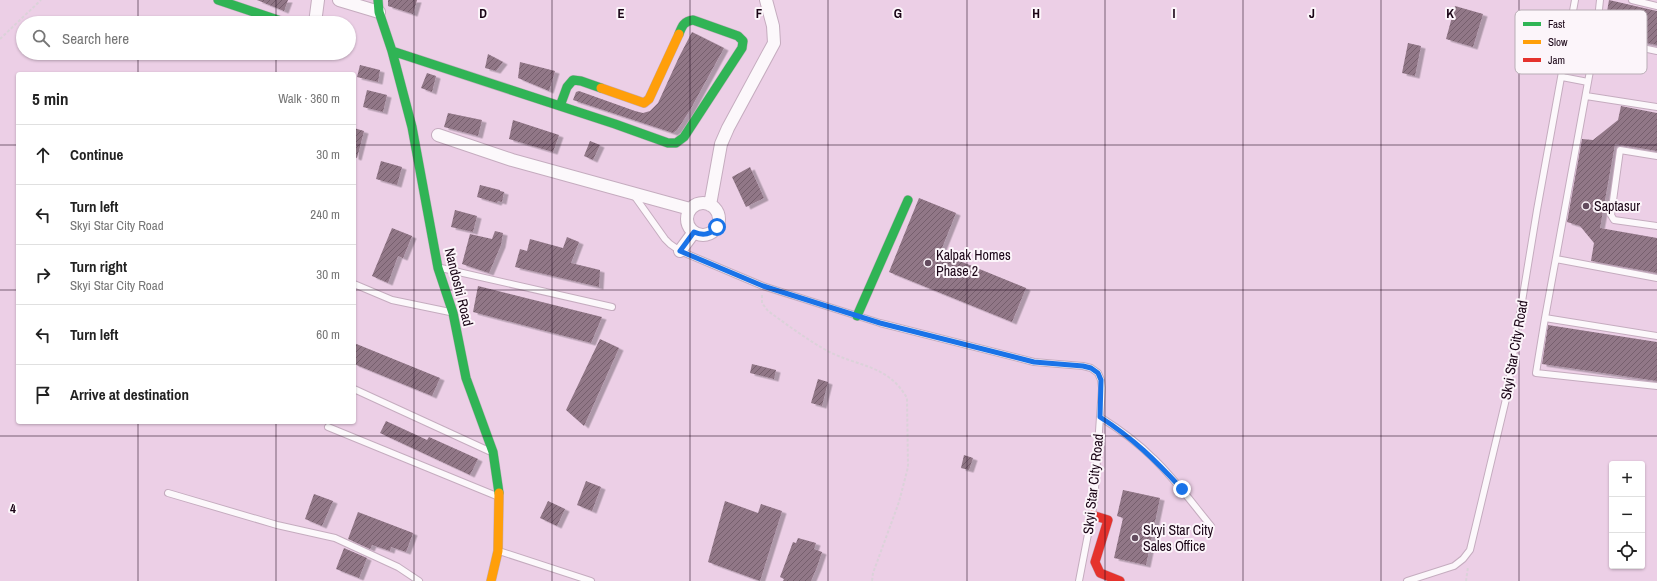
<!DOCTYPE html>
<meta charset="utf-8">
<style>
:root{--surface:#fff;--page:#f2f2f2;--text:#222;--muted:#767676;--line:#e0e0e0}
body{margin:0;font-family:"Archivo Narrow",sans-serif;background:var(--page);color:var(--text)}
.controls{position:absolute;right:12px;bottom:12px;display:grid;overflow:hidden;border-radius:4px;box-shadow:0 1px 3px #0004}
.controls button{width:36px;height:36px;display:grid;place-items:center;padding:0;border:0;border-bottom:1px solid var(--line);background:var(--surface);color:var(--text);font:20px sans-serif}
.stop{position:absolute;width:12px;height:12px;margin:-9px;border:3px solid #1a73e8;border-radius:50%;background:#fff}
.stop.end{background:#1a73e8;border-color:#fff;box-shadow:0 1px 4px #0008}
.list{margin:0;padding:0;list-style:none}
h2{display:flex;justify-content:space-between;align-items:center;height:52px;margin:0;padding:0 16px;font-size:17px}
h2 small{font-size:13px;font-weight:400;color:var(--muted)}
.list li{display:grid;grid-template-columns:26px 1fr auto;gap:12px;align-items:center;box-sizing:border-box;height:60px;padding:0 16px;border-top:1px solid var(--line)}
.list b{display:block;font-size:15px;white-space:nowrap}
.list p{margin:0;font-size:13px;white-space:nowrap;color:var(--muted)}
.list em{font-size:13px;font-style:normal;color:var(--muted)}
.icon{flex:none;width:22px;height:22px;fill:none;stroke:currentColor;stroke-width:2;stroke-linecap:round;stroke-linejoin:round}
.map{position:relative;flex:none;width:1657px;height:581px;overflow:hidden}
.search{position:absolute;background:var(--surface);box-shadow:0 1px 3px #0004;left:16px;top:16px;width:340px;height:44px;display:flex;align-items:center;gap:10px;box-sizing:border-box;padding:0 14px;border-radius:22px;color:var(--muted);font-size:15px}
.panel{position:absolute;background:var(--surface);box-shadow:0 1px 3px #0004;left:16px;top:72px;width:340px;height:352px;border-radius:4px}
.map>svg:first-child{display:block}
.building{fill:url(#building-hatch);filter:url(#shadow)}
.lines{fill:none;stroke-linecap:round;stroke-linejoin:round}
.lane-casing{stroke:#c5acbf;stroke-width:8}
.street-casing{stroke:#c5acbf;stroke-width:14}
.fast-casing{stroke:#c5acbf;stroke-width:10}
.slow-casing{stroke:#c5acbf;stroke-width:10}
.jam-casing{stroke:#c5acbf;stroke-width:10}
.path{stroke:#dbd2d9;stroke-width:2;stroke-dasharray:3 2;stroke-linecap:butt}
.lane{stroke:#fcf8fb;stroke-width:6}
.street{stroke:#fcf8fb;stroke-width:12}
.fast{stroke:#30b455;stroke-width:9}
.slow{stroke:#ff9f0a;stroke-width:9}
.jam{stroke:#e5322d;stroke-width:9}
.route{stroke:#1a73e8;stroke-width:5}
.grid{fill:none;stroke:#190415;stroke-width:1;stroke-opacity:0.55}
.poi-dot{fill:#634b5e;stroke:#fcf5fa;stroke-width:1.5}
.labels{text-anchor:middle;stroke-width:4;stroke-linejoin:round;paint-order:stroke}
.poi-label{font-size:14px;fill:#190415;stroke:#fcf5fa;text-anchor:start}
.street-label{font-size:14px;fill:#190415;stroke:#fcf5fa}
.key{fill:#fcf5fa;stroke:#b8adb5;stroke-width:1}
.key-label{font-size:11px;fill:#190415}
.grid-label{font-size:13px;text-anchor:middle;font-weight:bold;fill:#190415;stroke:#fcf5fa;stroke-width:4;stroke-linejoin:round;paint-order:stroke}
</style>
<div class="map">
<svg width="1657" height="581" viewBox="0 0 1657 581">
<defs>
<pattern id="building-hatch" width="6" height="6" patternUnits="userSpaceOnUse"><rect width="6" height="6" fill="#917787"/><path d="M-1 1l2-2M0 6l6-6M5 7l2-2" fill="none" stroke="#765f6d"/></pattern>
<filter id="shadow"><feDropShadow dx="4.5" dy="2.5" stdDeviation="0" flood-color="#0004"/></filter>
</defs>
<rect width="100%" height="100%" fill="#eccfe6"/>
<path class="building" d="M257 0H288L284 11Z
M388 0H417L413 14 388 6Z
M1609 0 1657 11V45L1603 35Z
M1455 6 1483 14 1473 47 1446 39Z
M692 32 724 48 690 110 677 130 673 133 573 100 576 92 579 91 635 111 643 113 650 111 658 103 679 57Z
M1408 43 1421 46 1415 76 1402 73Z
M488 54 503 62 496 71 485 68Z
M520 62 555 71 549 91 518 78Z
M360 65 380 70 378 82 357 77Z
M427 73 436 76 432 92 421 88Z
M367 90 387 95 383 112 363 107Z
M1621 106 1657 113V151L1615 144 1600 228 1657 238V273L1591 261 1594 243 1580 226 1567 222 1582 139 1593 140 1618 120Z
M448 113 482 120 478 136 444 127Z
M513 120 559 135 553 152 509 139Z
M354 128 364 131 357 158 354 157Z
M590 141 600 145 593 160 584 156Z
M381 161 402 167 397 185 376 179Z
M750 167 764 198 746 207 732 177Z
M480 185 500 190V191L504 192 502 202 498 201 497 203 477 197Z
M919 198 956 213 940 253 1026 288 1012 322 889 272Z
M455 210 477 216 473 232 451 227Z
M392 228 412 236 403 258 398 256 388 283 372 276Z
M495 231 503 233 501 245 489 273 462 264 470 234 492 239Z
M567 237 579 242 571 263 600 270 599 287 515 267 520 249 527 251 530 239 563 248Z
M478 286 602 317 591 343 473 312Z
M1548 325 1657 342V381L1542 364Z
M600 339 619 348 584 426 566 410Z
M354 343 440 378 432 396 354 364Z
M752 364 776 370 774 379 750 373Z
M818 379 828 382 822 406 811 403Z
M386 421 427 440 429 437 478 459 470 475 380 433Z
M964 455 973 458 969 470 961 468Z
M586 481 601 487 592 511 577 505Z
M1123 490 1160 498 1146 565 1114 558 1123 518 1117 516Z
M314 494 333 501 322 526 305 519Z
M548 501 565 509 557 526 540 518Z
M725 501 758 513 761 504 782 511 760 581 708 562Z
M358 512 413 533 406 552 391 547 390 551 372 545 370 549 348 539Z
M798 538 816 543 814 549 822 552 817 567 811 581H783L784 579 780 577 793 542 796 543Z
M344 548 367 558 359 578 336 569Z"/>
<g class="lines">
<g class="lane-casing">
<path id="lane" d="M1600 0 1596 38 1545 318 1536 373 1657 386
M1632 0 1657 6
M1596 38 1657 51
M1562 77 1588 82
M1586 96 1657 107
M1657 156 1620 150 1611 215 1614 220 1657 226
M633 194 665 239 670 244 680 251 763 286 880 323 1034 362 1083 366 1091 368 1098 373 1101 380 1102 388 1094 503 1079 581
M1556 259 1657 278
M441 268 612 307
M354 284 392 300 450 312
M1545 318 1657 336
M354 389 489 451
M1100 417C1119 429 1137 442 1153 458 1175 479 1192 503 1211 526
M328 427 499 497
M168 493 277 525 335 538 398 567 419 581
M499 551 591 581
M1407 581 1454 566 1463 559 1470 550 1506 399 1537 210 1575 0"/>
</g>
<g class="street-casing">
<path id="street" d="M339 0 379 12
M315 23 318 0
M438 135 512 160 690 209
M687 219a16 16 0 1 1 32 0a16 16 0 1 1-32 0Z
M710 205 721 144 728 128 774 43 773 26 766 0
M680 251 694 232"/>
</g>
<g class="fast-casing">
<path id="fast" d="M218 0 287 23
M378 0 379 12 392 51 412 127 438 268 453 313 466 378 493 452 499 493
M392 51 615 124 668 143H676L684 137 742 48 743 41 738 36 693 20C684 21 682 26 679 34
M560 106 567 87 573 80 581 81 601 88
M857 316 908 200"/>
</g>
<g class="slow-casing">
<path id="slow" d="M601 88 644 103 649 99 679 34
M491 581 498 551 499 493"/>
</g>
<g class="jam-casing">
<path id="jam" d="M1092 515 1108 520 1095 562 1100 573 1120 581"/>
</g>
<path class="path" d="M0 39 41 0
M762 295V303L768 311C786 324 805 338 824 349 855 367 887 363 907 398L908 467 899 502 873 573 872 581
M1466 581 1468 567"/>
<use href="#lane" class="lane"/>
<use href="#street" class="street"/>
<use href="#fast" class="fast"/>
<use href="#slow" class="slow"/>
<use href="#jam" class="jam"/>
</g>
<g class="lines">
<path class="route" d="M717 227C710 235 703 236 694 232L680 251 763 286 880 323 1034 362 1083 366 1091 368 1098 373 1101 380 1100 417C1134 439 1155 460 1182 489"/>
</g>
<path class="grid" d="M138 0V23M276 0V23M414 0V581M552 0V581M690 0V581M828 0V581M967 0V581M1105 0V581M1243 0V581M1381 0V581M1519 0V581M138 53V74M276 53V74M0 145H18M354 145H1657M0 290H18M354 290H1657M138 422V581M276 422V581M0 436H1657"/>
<g class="poi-dot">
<circle cx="1586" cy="206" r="4"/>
<circle cx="928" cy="263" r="4"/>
<circle cx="1135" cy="538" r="4"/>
</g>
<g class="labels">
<g class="poi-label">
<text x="1594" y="211">Saptasur</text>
<text x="936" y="260">Kalpak Homes<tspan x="936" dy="16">Phase 2</tspan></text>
<text x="1143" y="535">Skyi Star City<tspan x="1143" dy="16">Sales Office</tspan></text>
</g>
<g class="street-label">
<text transform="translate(459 287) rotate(76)" y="5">Nandoshi Road</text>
<text transform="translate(1514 350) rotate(-80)" y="5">Skyi Star City Road</text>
<text transform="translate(1093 484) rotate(-84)" y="5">Skyi Star City Road</text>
</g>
</g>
<rect x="1515" y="10" width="132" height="64" rx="6" class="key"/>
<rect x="1523" y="22" width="18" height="4" fill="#30b455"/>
<rect x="1523" y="40" width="18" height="4" fill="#ff9f0a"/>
<rect x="1523" y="58" width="18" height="4" fill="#e5322d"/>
<g class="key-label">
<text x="1548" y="28">Fast</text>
<text x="1548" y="46">Slow</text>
<text x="1548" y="64">Jam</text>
</g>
<g class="grid-label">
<text x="483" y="18">D</text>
<text x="621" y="18">E</text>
<text x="759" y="18">F</text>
<text x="898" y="18">G</text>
<text x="1036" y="18">H</text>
<text x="1174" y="18">I</text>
<text x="1312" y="18">J</text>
<text x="1450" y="18">K</text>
<text x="13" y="513">4</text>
</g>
</svg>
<div class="controls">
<button>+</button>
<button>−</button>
<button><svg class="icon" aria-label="locate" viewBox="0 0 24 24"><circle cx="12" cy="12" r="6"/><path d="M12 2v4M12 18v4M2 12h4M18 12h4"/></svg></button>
</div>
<div class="stop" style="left:717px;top:227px"></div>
<div class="stop end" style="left:1182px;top:489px"></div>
<div class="search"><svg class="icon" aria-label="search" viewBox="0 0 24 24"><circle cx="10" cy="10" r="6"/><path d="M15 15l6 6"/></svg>Search here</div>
<section class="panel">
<h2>5 min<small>Walk · 360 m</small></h2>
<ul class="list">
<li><svg class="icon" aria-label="ahead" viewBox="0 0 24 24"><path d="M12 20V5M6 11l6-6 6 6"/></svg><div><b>Continue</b></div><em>30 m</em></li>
<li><svg class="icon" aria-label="left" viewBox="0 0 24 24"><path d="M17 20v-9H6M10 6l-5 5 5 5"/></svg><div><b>Turn left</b><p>Skyi Star City Road</p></div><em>240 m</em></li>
<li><svg class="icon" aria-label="right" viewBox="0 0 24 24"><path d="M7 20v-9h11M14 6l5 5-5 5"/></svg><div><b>Turn right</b><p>Skyi Star City Road</p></div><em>30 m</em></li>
<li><svg class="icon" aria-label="left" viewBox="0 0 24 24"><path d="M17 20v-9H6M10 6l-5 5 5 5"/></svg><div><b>Turn left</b></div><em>60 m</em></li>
<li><svg class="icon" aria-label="arrive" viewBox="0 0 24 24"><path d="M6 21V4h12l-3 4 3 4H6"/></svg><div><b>Arrive at destination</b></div></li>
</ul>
</section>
</div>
